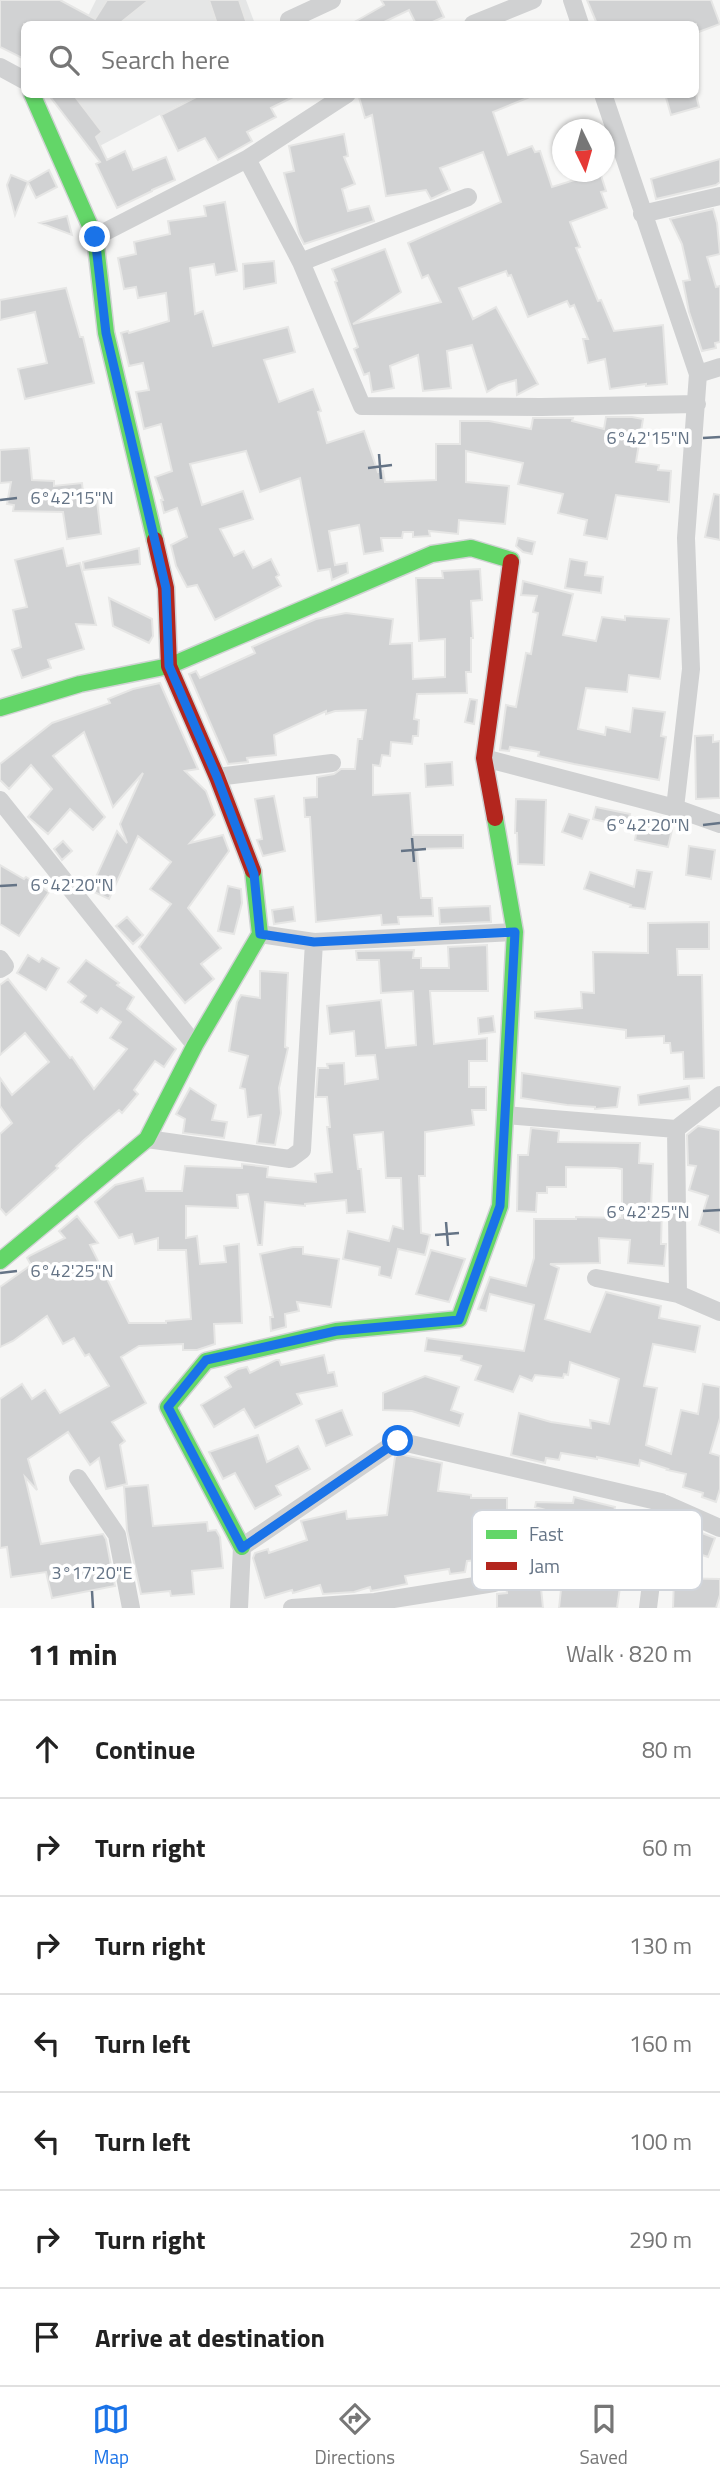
<!DOCTYPE html>
<meta charset="utf-8">
<style>
:root{--surface:#fff;--page:#f2f2f2;--text:#222;--muted:#767676;--line:#e0e0e0;--accent:#1a73e8}
body{margin:0;font-family:"Titillium Web",sans-serif;background:var(--page);color:var(--text)}
.compass{position:absolute;left:552px;top:119px;width:63px;height:63px;border-radius:50%;background:var(--surface);box-shadow:0 2px 5px #0004;rotate:175deg}
.stop{position:absolute;width:21px;height:21px;margin:-16px;border:5px solid #1a73e8;border-radius:50%;background:#fff}
.stop.end{background:#1a73e8;border-color:#fff;box-shadow:0 2px 7px #0008}
.list{margin:0;padding:0;list-style:none}
h2{display:flex;justify-content:space-between;align-items:center;height:91px;margin:0;padding:0 28px;font-size:30px}
h2 small{font-size:23px;font-weight:400;color:var(--muted)}
.list li{display:grid;grid-template-columns:46px 1fr auto;gap:21px;align-items:center;box-sizing:border-box;height:98px;padding:0 28px;border-top:2px solid var(--line)}
.list b{display:block;font-size:26px;white-space:nowrap}
.list em{font-size:23px;font-style:normal;color:var(--muted)}
.icon{flex:none;width:38px;height:38px;fill:none;stroke:currentColor;stroke-width:2;stroke-linecap:round;stroke-linejoin:round}
.map{position:relative;flex:none;width:720px;height:1608px;overflow:hidden}
.search{position:absolute;background:var(--surface);box-shadow:0 2px 5px #0004;left:21px;right:21px;top:21px;height:77px;display:flex;align-items:center;gap:18px;box-sizing:border-box;padding:0 24px;border-radius:10px;color:var(--muted);font-size:26px}
.sheet{height:777px;background:var(--surface)}
nav{display:flex;justify-content:space-around;align-items:center;box-sizing:border-box;height:98px;border-top:2px solid var(--line);background:var(--surface);font-size:19px;color:var(--muted)}
nav a{display:grid;justify-items:center;gap:4px}
nav .on{color:var(--accent)}
.map>svg:first-child{display:block}
.built{fill:#e5e6e6}
.building{fill:#d1d2d3;stroke:#e6e6e5;stroke-width:2}
.lines{fill:none;stroke-linecap:round;stroke-linejoin:round}
.fast-casing{stroke:#d1d3d4;stroke-width:19}
.jam-casing{stroke:#d1d3d4;stroke-width:19}
.street{stroke:#d0d1d2;stroke-width:18}
.fast{stroke:#63d668;stroke-width:16}
.jam{stroke:#b3261e;stroke-width:16}
.route{stroke:#1a73e8;stroke-width:9}
.ticks{fill:none;stroke:#657486;stroke-width:2.5}
.key{fill:#fff;stroke:#d1d5db;stroke-width:2}
.key-label{font-size:19px;fill:#657486}
.ticks-label{font-size:18px;text-anchor:middle;fill:#657486;stroke:#fff;stroke-width:7;stroke-linejoin:round;paint-order:stroke}
</style>
<div class="map">
<svg width="720" height="1608" viewBox="0 0 720 1608">
<rect width="100%" height="100%" fill="#f6f6f5"/>
<path class="built" d="M96 0H246L255 24H84Z
M53 95H198L90 151Z"/>
<path class="building" d="M0 0H60L95 19 107 0H149L119 24H24V59L0 47Z
M209 0H239L247 24H217Z
M381 0H436L444 17 428 24H416L409 10 380 24H351L384 5Z
M587 0H711L720 24 696 33V24H597Z
M48 94H73L102 132 96 137 107 160 125 151 133 170 166 157 175 180 152 190V191L117 208 96 164 100 162Z
M202 94H299L271 108 276 117 247 132 252 141 218 160 205 138 178 151 161 115Z
M358 94H537L493 112 508 155 532 146 535 152 540 151 552 187 600 172 606 191 601 192 607 208 570 222 580 247 576 248 598 301 601 300 614 331 663 325 667 384 646 386V384L610 389 605 359 588 363 583 339H588L574 305 570 307 567 301 528 317 511 275 508 276 506 271 459 288 473 319 496 307 538 384 517 395 516 380 499 385 487 392 472 345 447 351 451 388 423 391 418 355 390 366 394 388 372 392 369 373 364 375 354 349 358 347 335 282 337 281 332 269 385 249 401 292 353 324 441 302 428 275 422 278 408 243 501 202 483 152 440 168 450 190 431 199 426 190 386 196 372 115 365 118Z
M665 94H696L699 107 671 115Z
M344 134 348 156 344 157 355 184 342 189 348 211 369 206 374 221 304 244 299 234 284 173 294 171 289 146Z
M720 159V182L716 185 656 199 651 179Z
M49 170 57 187 36 198 28 182Z
M11 175 28 182 15 215 7 185Z
M225 202 237 271 216 275 214 264 190 268 195 314 203 311 213 346 288 327 295 352 264 360 279 402 313 389 321 411 318 412 327 443 364 431 378 472 383 471 385 482 436 480V444H460V421H489L531 429 533 418H573L572 421 604 429 606 417H632L643 419 636 462 659 465 658 470 671 471 669 502 616 495 607 539 584 535 587 520 558 513 563 494 518 484 523 463 466 451V482L509 486 505 524 459 520 458 534 429 531 430 536 413 537V532H403L402 538H381L383 551 364 554 359 525 329 531 335 565 347 563 348 573 332 580 330 569 318 571 300 478 260 492 246 451 190 464 202 505 243 491 253 519 220 529 234 556 244 551 253 568 271 559 279 575 276 577 281 586 215 620 197 585 187 587 176 566 171 545 187 537 177 508 164 513 161 500H163L155 477 172 471 161 424 144 429 136 392 149 390 143 363 129 366 121 333 128 331 129 333 169 321 166 293 138 298 136 287 124 289 118 258 136 254 134 242 170 234 168 221 206 216 204 206Z
M713 209 717 223 720 254 707 257 716 287 720 286V342L715 343 716 348 702 351 689 312 683 281 690 280 682 244 670 219Z
M67 216 72 235 40 223Z
M274 261 276 283 244 289 243 264Z
M66 288 80 337H83L94 383 25 399 18 369 47 363 35 312 0 320V300Z
M29 448 32 480 54 481V486L82 483 84 503 97 501 101 534 67 539 63 512 13 511 14 505 7 504 11 482 0 483V450Z
M714 494 720 495V540L705 537Z
M518 538 535 542 532 554 523 552 516 546Z
M63 548 67 566 80 563 96 625 76 624 84 649 48 660 51 668 22 678 12 650 21 647 13 610 27 607 15 560Z
M139 548 140 564 84 570 83 562Z
M570 559 587 562 585 575 603 577 601 593 565 588Z
M480 569 482 600 471 601 473 638H471V672H466L467 693 417 694 414 719 419 720 418 736H413L412 744 391 742 390 756 382 755 380 766 373 765V795L410 793 413 835H463V848L417 849 421 898H432L433 916 398 917 399 924 382 925 381 915 316 922 310 817H305L304 798 317 797V777L334 774 341 769H355L358 739H362L366 710 335 711 326 714V711L274 735 276 755 247 758 248 762 228 764 189 674 196 671 200 678 255 653 252 647 272 638 316 619 346 613 393 619 390 644 412 643 413 679 445 677V639L419 641 416 578H443L442 571Z
M523 581 573 594 563 635 596 641 602 617 625 620V616L669 619 660 679 629 675 627 692 586 688 578 729 605 735 606 727 630 732 633 708 665 712 661 736 666 737 659 780 574 764 538 756 539 752 510 747 509 751 500 750 506 705 516 707 526 653 531 654 538 613 533 612 537 596 521 595Z
M109 598 152 619 153 636 149 643 113 626Z
M160 683 198 769 185 771 206 791 215 815 190 843 223 835 229 851 188 908 221 948 201 964 214 979 185 1003 139 947 171 904 150 889 171 862 138 836 109 899 90 890 117 831 127 843 120 824 143 773 113 807 84 732 53 756 105 817 93 830 70 809 48 834 28 817 52 789 31 765 9 789 0 780V764L52 723 110 703 108 699 133 689Z
M470 699 477 700 474 724 465 722Z
M713 735V742L720 741V798L696 799 695 736Z
M452 762 453 785 426 787 425 764Z
M274 796 285 851 263 856 257 840 262 839 255 799Z
M516 799 546 800 544 865 518 864 517 833H515Z
M596 807 630 814 627 827 593 819Z
M569 814 589 820 582 839 562 832Z
M638 823 672 830 668 847 635 840Z
M63 841 72 851 62 860 54 849Z
M689 846 715 850 711 879 686 875Z
M0 865 24 879 26 877 49 892 19 936 0 924Z
M637 870 652 872 645 909 630 907 631 905 584 889 590 872 634 887Z
M228 886 241 889 242 903 234 934 218 931Z
M490 906 491 922 440 924 439 908Z
M293 907 295 921 274 924 272 910Z
M127 917 143 935 133 944 116 926Z
M709 922V949H677L678 975H702L704 1078 684 1079 683 1052 671 1053 670 1043H664V1036L626 1038V1030L535 1018V1012L582 1008 581 992 594 993 593 952 648 953V923Z
M487 945 488 991H430L434 1044 487 1038V1061H469V1087H486V1110H472L474 1125 425 1132V1176H419L421 1233 430 1235 425 1255 398 1249 391 1278 379 1275 380 1267 343 1259 348 1231 389 1241 393 1226 403 1229 401 1178H386L383 1132 354 1135 358 1169H361L365 1212 347 1213 346 1200 305 1204V1206L265 1202 262 1245H258L248 1194 237 1195 238 1208 186 1206V1238L197 1236 200 1264 226 1262 224 1246 239 1244 242 1323 214 1324 215 1344 197 1350H183V1344L139 1346 121 1357 146 1403 112 1422 125 1441 120 1445 127 1484 106 1489 99 1458 90 1465 68 1432 28 1459 37 1490 25 1477 41 1544 103 1534 106 1539 115 1586 52 1598 46 1572 11 1577 7 1547 0 1548V1399L22 1384 32 1399 45 1390 60 1413 109 1386 89 1354 85 1356 74 1338 63 1344 47 1316 13 1341 0 1347V1287L31 1265 27 1258 29 1256 65 1238 59 1231 77 1216 98 1243 90 1245 129 1323H166V1321L191 1319 186 1250H158V1238L135 1244 132 1234 119 1238 95 1202 115 1185 143 1178 146 1191H182L185 1166 242 1168V1164L268 1167 267 1177 316 1182 315 1174 332 1172 327 1127H330L327 1097H316L318 1068H328L327 1064 344 1063 345 1084 378 1079 375 1055 356 1056 354 1031 330 1034 327 1006 381 1000 386 1048 416 1045 413 991 381 993 379 960H357L356 951 414 950 413 958H421V968H449L448 947Z
M28 955 39 962 42 958 59 968 46 990 17 973Z
M86 960 119 983 117 985 134 997 127 1009 176 1049 164 1067 155 1061 134 1090 138 1094 122 1113 119 1110 84 1140 56 1166 58 1168 6 1215 0 1208V1134L12 1123 0 1106V1078L12 1095 49 1062 25 1033 0 1055V985L8 979 70 1058 72 1057 94 1089 127 1049 110 1038 121 1022 101 1008 97 1013 81 1002 86 996 68 982Z
M260 971 288 973 285 1047 288 1048 279 1088 281 1113 275 1145 257 1143 261 1115 248 1117 245 1089 240 1088 248 1056 229 1051 237 1002 241 995 260 998Z
M493 1016 495 1032 479 1034 478 1018Z
M522 1073 620 1087 617 1107 595 1109V1107L567 1105 521 1098Z
M689 1086 690 1099 639 1105 638 1095Z
M190 1088 216 1105 212 1120 227 1122 224 1138 183 1133 185 1119 176 1114Z
M698 1126 720 1130V1233L699 1225 708 1196 689 1190 696 1166 688 1165 687 1135Z
M531 1128 559 1131 558 1142 640 1143 639 1163 653 1164 651 1207 662 1208 661 1244H666L664 1266 628 1263 630 1240 599 1238 600 1263 550 1264 559 1268 545 1319 590 1332 606 1292 661 1306 659 1318 700 1326 695 1352 653 1344 644 1386 657 1388 646 1445 671 1454 681 1410 698 1414 703 1384 720 1387V1418L710 1453 720 1456V1489L716 1502 702 1497 703 1493 683 1487 686 1474 667 1470 668 1469 640 1460 639 1466 597 1457V1459L561 1453 559 1460 546 1458 545 1463 511 1455 519 1413 551 1422 591 1428 590 1420 609 1424 619 1379 570 1362 568 1375 564 1374 563 1378 535 1375 532 1381 520 1376 513 1392 475 1380 481 1366 461 1360 462 1356 425 1351 427 1338 524 1351 534 1305 490 1294 486 1311 478 1309 490 1277 526 1286 534 1258V1219H576V1217L622 1218V1169L616 1168 566 1167V1187H547V1193H537L536 1212 517 1211 518 1155H528Z
M293 1247H303V1254L339 1259 331 1307 297 1302 299 1311 285 1314 286 1327 271 1331 270 1317H273L260 1254Z
M431 1250 465 1259 449 1302 416 1294Z
M324 1355 328 1373 334 1372 337 1386 297 1394 302 1404 255 1428 244 1409 214 1427 201 1405 231 1387 225 1377 238 1369 247 1367 250 1373 276 1360H279L281 1365Z
M425 1376 459 1387 451 1410 463 1414 459 1426 412 1411 383 1410V1393Z
M342 1410 352 1435 326 1446 316 1420Z
M258 1435 267 1462 298 1446 310 1469 276 1486 281 1495 255 1509 235 1473 223 1479 209 1452Z
M399 1454 442 1463 438 1491 471 1495V1498H507V1538L536 1537 543 1608H497V1594L507 1593 502 1558 467 1561 465 1572 450 1574 449 1569 405 1576 407 1584 382 1589 371 1591 370 1587 354 1592 323 1594 320 1585 293 1593 292 1590 265 1598 253 1558 255 1553 268 1549 269 1553 307 1540 301 1521 346 1511 347 1519 387 1515 395 1457Z
M148 1485 153 1526 207 1522 208 1531 216 1530 220 1537 223 1568 192 1571 194 1594 171 1596 170 1591 141 1594 127 1530 124 1487Z
M574 1497 615 1507 611 1526 566 1515 565 1538 548 1537 549 1511 535 1507 536 1502 573 1503Z
M676 1523 715 1538 708 1557 669 1544Z
M596 1549 625 1553 617 1608H559L563 1571 592 1575Z
M674 1578 720 1579V1595L716 1608H673Z"/>
<g class="lines">
<g class="fast-casing">
<path id="fast" d="M32 94 95 237 106 333 155 540
M0 708 80 684 169 666 432 554 471 548 511 560V562
M0 1261 147 1139 195 1045 260 934 253 871
M242 1547 168 1407 206 1361 336 1331 459 1319 500 1206 515 932 495 818"/>
</g>
<g class="jam-casing">
<path id="jam" d="M155 540 166 588 169 666 217 777 253 871
M495 818 484 758 511 562"/>
</g>
<path class="street" d="M572 0 580 24
M289 20 332 0
M473 24 533 0
M0 67 24 80
M603 94 698 374 686 538 691 669 675 808
M247 159 301 262 362 406 541 407 697 404
M642 214 720 196
M95 237 247 159 347 94
M301 262 468 197
M698 374 720 367
M484 758 675 808 720 824
M217 777 332 763
M0 800 195 1045
M260 934 314 942 515 932
M0 959 5 966 0 969
M506 1115 676 1129 720 1095
M676 1129 678 1294
M147 1139 290 1159 302 1150 314 942
M596 1278 678 1294 720 1312
M78 1478 117 1535 131 1608
M239 1608 242 1547 398 1441 661 1502 720 1528
M292 1608 375 1602 494 1583
M648 1608 661 1502"/>
<use href="#fast" class="fast"/>
<use href="#jam" class="jam"/>
</g>
<g class="lines">
<path class="route" d="M95 237 106 333 166 588 169 666 217 777 254 874 260 934 314 942 515 932 500 1206 459 1320 336 1331 206 1360 168 1407 242 1548 398 1441"/>
</g>
<path class="ticks" d="M703 438 720 437M379 454 381 479M368 468 392 465M0 500 17 498M703 825 720 823M412 838 414 862M401 851 426 849M0 886 17 885M703 1211 720 1210M446 1222 448 1246M435 1235 459 1233M0 1273 17 1271M92 1591 93 1608"/>
<rect x="472" y="1510" width="230" height="80" rx="10" class="key"/>
<rect x="486" y="1530" width="31" height="9" fill="#63d668"/>
<rect x="486" y="1562" width="31" height="8" fill="#b3261e"/>
<g class="key-label">
<text x="529" y="1541">Fast</text>
<text x="529" y="1573">Jam</text>
</g>
<g class="ticks-label">
<text x="648" y="444">6°42'15"N</text>
<text x="72" y="504">6°42'15"N</text>
<text x="648" y="831">6°42'20"N</text>
<text x="72" y="891">6°42'20"N</text>
<text x="648" y="1218">6°42'25"N</text>
<text x="72" y="1277">6°42'25"N</text>
<text x="92" y="1579">3°17'20"E</text>
</g>
</svg>
<svg class="compass" viewBox="-18 -18 36 36"><path d="M0-13l5 13h-10z" fill="#e53935"/><path d="M0 13l5-13h-10z" fill="#767676"/></svg>
<div class="stop" style="left:398px;top:1441px"></div>
<div class="stop end" style="left:95px;top:237px"></div>
<div class="search"><svg class="icon" aria-label="search" viewBox="0 0 24 24"><circle cx="10" cy="10" r="6"/><path d="M15 15l6 6"/></svg>Search here</div>
</div>
<section class="sheet">
<h2>11 min<small>Walk · 820 m</small></h2>
<ul class="list">
<li><svg class="icon" aria-label="ahead" viewBox="0 0 24 24"><path d="M12 20V5M6 11l6-6 6 6"/></svg><div><b>Continue</b></div><em>80 m</em></li>
<li><svg class="icon" aria-label="right" viewBox="0 0 24 24"><path d="M7 20v-9h11M14 6l5 5-5 5"/></svg><div><b>Turn right</b></div><em>60 m</em></li>
<li><svg class="icon" aria-label="right" viewBox="0 0 24 24"><path d="M7 20v-9h11M14 6l5 5-5 5"/></svg><div><b>Turn right</b></div><em>130 m</em></li>
<li><svg class="icon" aria-label="left" viewBox="0 0 24 24"><path d="M17 20v-9H6M10 6l-5 5 5 5"/></svg><div><b>Turn left</b></div><em>160 m</em></li>
<li><svg class="icon" aria-label="left" viewBox="0 0 24 24"><path d="M17 20v-9H6M10 6l-5 5 5 5"/></svg><div><b>Turn left</b></div><em>100 m</em></li>
<li><svg class="icon" aria-label="right" viewBox="0 0 24 24"><path d="M7 20v-9h11M14 6l5 5-5 5"/></svg><div><b>Turn right</b></div><em>290 m</em></li>
<li><svg class="icon" aria-label="arrive" viewBox="0 0 24 24"><path d="M6 21V4h12l-3 4 3 4H6"/></svg><div><b>Arrive at destination</b></div></li>
</ul>
</section>
<nav>
<a class="on"><svg class="icon" aria-label="map" viewBox="0 0 24 24"><path d="M3 6l6-2 6 2 6-2v14l-6 2-6-2-6 2zM9 4v14M15 6v14"/></svg>Map</a>
<a><svg class="icon" aria-label="directions" viewBox="0 0 24 24"><path d="M12 3l9 9-9 9-9-9zM9 14v-3h6M13 9l2 2-2 2"/></svg>Directions</a>
<a><svg class="icon" aria-label="saved" viewBox="0 0 24 24"><path d="M7 4h10v16l-5-4-5 4z"/></svg>Saved</a>
</nav>
